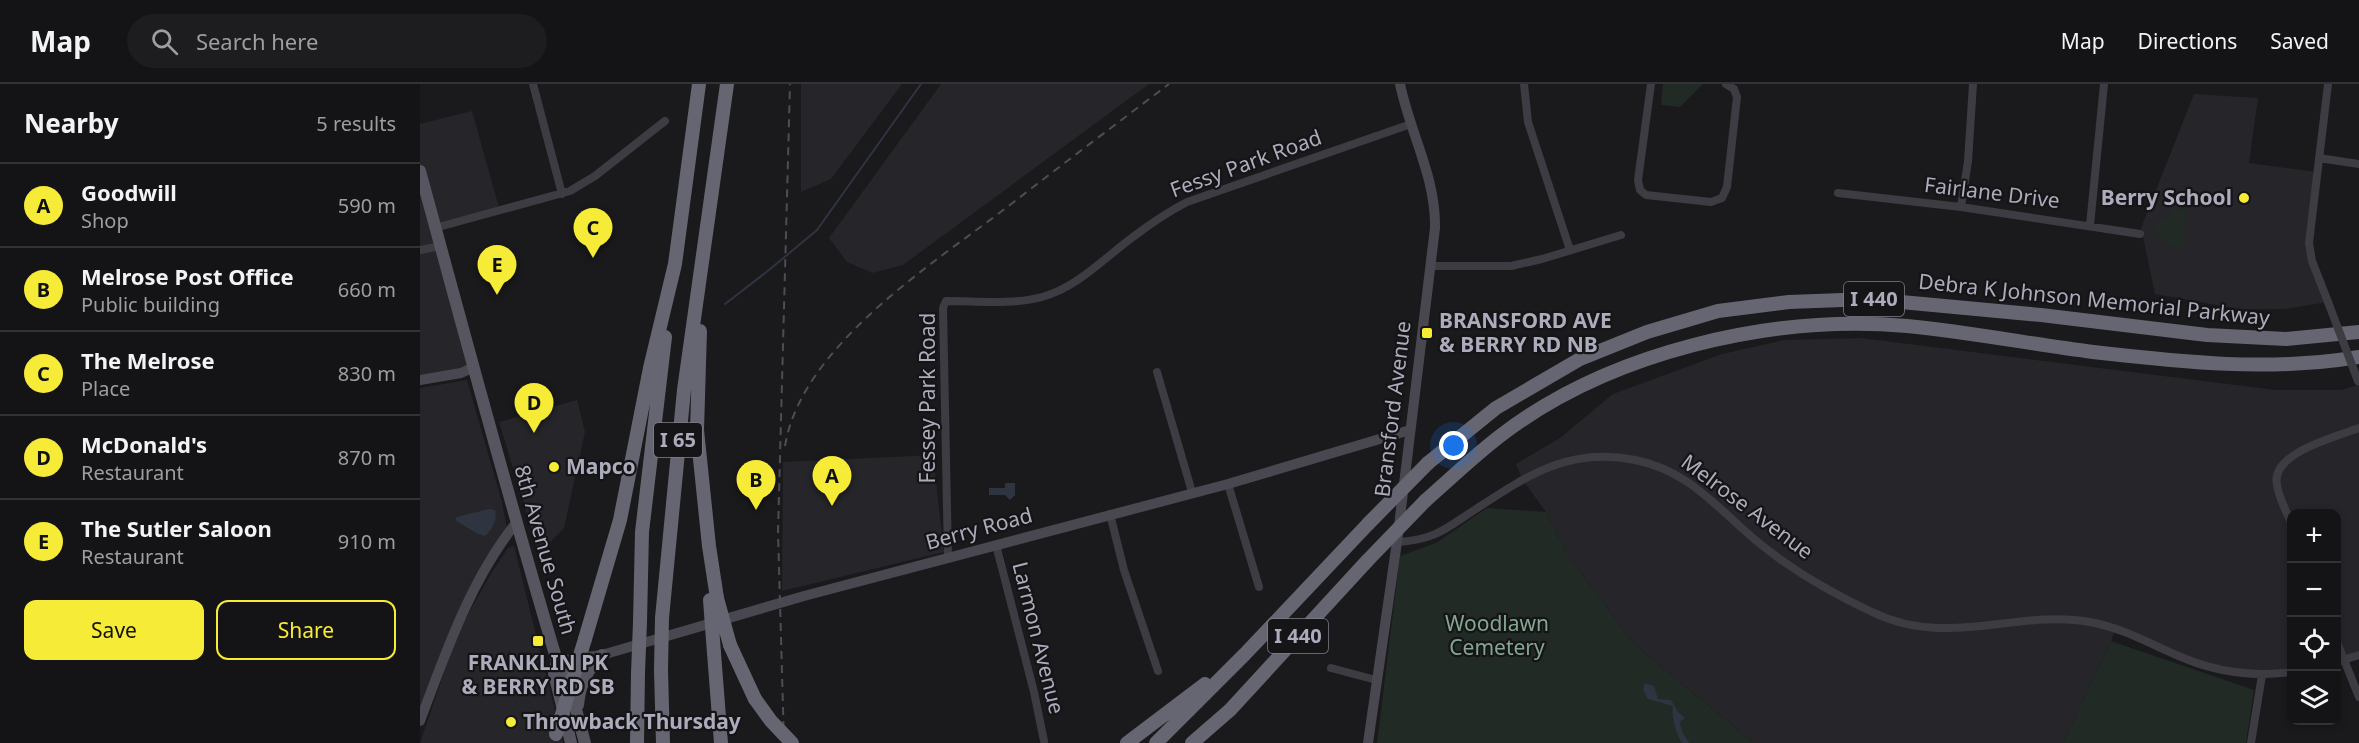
<!DOCTYPE html>
<meta charset="utf-8">
<style>
:root{--surface:#141315;--page:#1d1c1e;--text:#f1f3f6;--muted:#9d9ea0;--line:#333234;--accent:#f6eb37}
body{margin:0;font-family:"Noto Sans",sans-serif;background:var(--page);color:var(--text)}
.controls{position:absolute;right:18px;bottom:18px;display:grid;overflow:hidden;border-radius:12px;box-shadow:0 3px 9px #0003}
.controls button{width:54px;height:54px;display:grid;place-items:center;padding:0;border:0;border-bottom:2px solid var(--line);background:var(--surface);color:var(--text);font:30px sans-serif}
.you{position:absolute;left:1034px;top:362px;width:21px;height:21px;margin:-15px;border:4px solid #fff;border-radius:50%;background:#1a73e8;box-shadow:0 0 0 9px #1a73e833}
.badge{display:grid;place-items:center;width:39px;height:39px;border-radius:50%;background:var(--accent);color:#111;font-size:20px;font-weight:700}
.pin{position:absolute;translate:-50% -50px;filter:drop-shadow(0 2px 3px #0008)}
.pin::after{content:'';position:absolute;top:32px;width:21px;height:18px;background:inherit;clip-path:polygon(0 0,100% 0,50% 100%)}
.list{margin:0;padding:0;list-style:none}
h2{display:flex;justify-content:space-between;align-items:center;height:78px;margin:0;padding:0 24px;font-size:26px}
h2 small{font-size:20px;font-weight:400;color:var(--muted)}
.list li{display:grid;grid-template-columns:39px 1fr auto;gap:18px;align-items:center;box-sizing:border-box;height:84px;padding:0 24px;border-top:2px solid var(--line)}
.list b{display:block;font-size:22px;white-space:nowrap}
.list p{margin:0;font-size:20px;white-space:nowrap;color:var(--muted)}
.list em{font-size:20px;font-style:normal;color:var(--muted)}
.actions{display:flex;gap:12px;padding:18px 24px}
.actions a{flex:1;padding:14px 0;border:2px solid var(--accent);border-radius:12px;text-align:center;font-size:21px;color:var(--accent)}
.actions .main{background:var(--accent);color:#111}
.icon{flex:none;width:33px;height:33px;fill:none;stroke:currentColor;stroke-width:2;stroke-linecap:round;stroke-linejoin:round}
.map{position:relative;flex:none;width:1939px;height:659px;overflow:hidden}
header{display:flex;align-items:center;gap:36px;box-sizing:border-box;height:84px;padding:0 30px;background:var(--surface);border-bottom:2px solid var(--line)}
header strong{font-size:28px}
nav{display:flex;gap:33px;margin-inline-start:auto;font-size:21px}
.search{width:420px;height:54px;background:var(--page);display:flex;align-items:center;gap:15px;box-sizing:border-box;padding:0 21px;border-radius:33px;color:var(--muted);font-size:22px}
main{display:flex}
aside{flex:1;background:var(--surface)}
.map>svg:first-child{display:block}
.built{fill:#262529}
.green{fill:#212a25}
.water{fill:#2f3441}
.lines{fill:none;stroke-linecap:round;stroke-linejoin:round}
.stream{stroke:#2f3441;stroke-width:2}
.street{stroke:#3d3c43;stroke-width:8}
.secondary{stroke:#494851;stroke-width:10}
.primary{stroke:#575660;stroke-width:12}
.highway{stroke:#666672;stroke-width:14}
.rail{stroke:#4e4d56;stroke-width:2;stroke-dasharray:8 6;stroke-linecap:butt}
.street-bridge{stroke:#3d3c43;stroke-width:8}
.highway-bridge{stroke:#666672;stroke-width:14}
.poi-dot{fill:#f6eb37;stroke:#151417;stroke-width:2}
.labels{text-anchor:middle;stroke-width:4.5;stroke-linejoin:round;paint-order:stroke}
.shield{fill:#151417;stroke:#7f7e8a;stroke-width:1.5}
.shield-label{font-size:20px;font-weight:bold;fill:#acacbc}
.street-label{font-size:21px;fill:#acacbc;stroke:#151417}
.poi-label{font-size:21px;font-weight:bold;fill:#acacbc;stroke:#151417;text-anchor:start}
.park-label{font-size:21px;fill:#83a78f;stroke:#151417}
</style>
<header>
<strong>Map</strong>
<div class="search"><svg class="icon" aria-label="search" viewBox="0 0 24 24"><circle cx="10" cy="10" r="6"/><path d="M15 15l6 6"/></svg>Search here</div>
<nav><a>Map</a><a>Directions</a><a>Saved</a></nav>
</header>
<main>
<aside>
<h2>Nearby<small>5 results</small></h2>
<ul class="list">
<li><span class="badge">A</span><div><b>Goodwill</b><p>Shop</p></div><em>590 m</em></li>
<li><span class="badge">B</span><div><b>Melrose Post Office</b><p>Public building</p></div><em>660 m</em></li>
<li><span class="badge">C</span><div><b>The Melrose</b><p>Place</p></div><em>830 m</em></li>
<li><span class="badge">D</span><div><b>McDonald's</b><p>Restaurant</p></div><em>870 m</em></li>
<li><span class="badge">E</span><div><b>The Sutler Saloon</b><p>Restaurant</p></div><em>910 m</em></li>
</ul>
<div class="actions"><a class="main">Save</a><a>Share</a></div>
</aside>
<div class="map">
<svg width="1939" height="659" viewBox="0 0 1939 659">
<rect width="100%" height="100%" fill="#1a191c"/>
<path class="built" d="M381 0H482L411 95 381 108Z
M521 0H729L483 181 452 189 427 178 409 154Z
M1774 10 1838 14 1829 79 1897 88 1889 159 1908 218 1865 225H1819L1735 210 1721 144Z
M52 27 80 127 16 144 52 284 0 296V40Z
M1441 254 1856 306H1921L1939 301V567L1917 575 1916 430H1872L1871 588 1798 585 1696 544 1691 557 1643 659H1334L1215 561 1148 471 1126 428 1102 395 1096 380 1140 354 1193 310 1302 270 1364 256Z
M47 296 82 418 88 450 71 473 0 637V304Z
M157 316 165 348 144 444 119 470 79 338Z
M513 371 524 468 362 507 363 378Z
M94 462 143 659H0L30 571 44 537 72 488 88 464Z"/>
<path class="green" d="M1243 0H1283L1260 23 1241 21Z
M1751 124 1768 127 1762 165 1746 158 1734 147 1736 135 1749 137Z
M1067 424 1126 428 1148 471 1215 561 1334 659H957L980 472 1016 459Z
M1691 557 1834 606 1826 659H1643Z"/>
<path class="water" d="M585 399H595V411L590 416 585 411H569V404H585Z
M69 425 75 426C78 435 72 446 65 452L56 449 35 436 37 433Z
M1225 599 1234 602 1238 615 1251 616 1258 628 1265 634 1260 638C1261 648 1265 652 1269 659H1262C1256 649 1251 633 1253 622L1228 615 1223 606Z"/>
<g class="lines">
<path class="stream" d="M305 220 349 186 397 146 501 0"/>
<path class="street" d="M113 0 142 110
M1104 0 1108 38 1150 166
M1231 0 1218 96 1220 106 1226 111 1291 118 1302 114 1307 103 1317 13 1314 5 1306 0
M1908 0 1889 159 1892 177 1908 218
M1899 74 1939 80
M1418 109 1541 123 1720 150
M1541 123 1548 77 1553 0
M1670 141 1684 0
M15 144 150 107 175 92 245 37
M0 166 21 162
M1011 182H1091L1122 175 1201 151
M737 288 772 408
M808 400 839 503
M690 430 704 486 738 587
M1872 441C1867 428 1859 415 1857 401 1850 369 1916 353 1939 344
M977 458C1015 456 1025 445 1056 425 1108 391 1149 363 1215 376 1269 386 1299 426 1339 459 1372 486 1414 510 1452 528 1529 565 1594 525 1670 538 1703 544 1730 560 1761 573 1796 588 1834 593 1872 588
M576 461 614 608 624 657
M528 473 523 224 526 217C557 217 592 221 622 213 658 203 684 174 713 153 730 140 748 128 767 118L991 40
M1916 556 1939 613
M1916 578 1939 571
M911 584 956 596
M1831 659 1842 591"/>
<path class="secondary" d="M0 296 41 289 52 284
M137 577 182 571 384 512 808 400 990 346
M0 637C26 568 50 497 96 439
M948 659 977 458 1015 144C1016 93 990 49 980 0"/>
<path class="primary" d="M0 87C45 251 88 414 137 577L145 585 165 659
M137 577 134 589 151 659
M158 621C160 600 167 586 182 571"/>
<path class="highway" d="M280 247 277 346 289 462 297 514
M1008 379 1076 324 1160 275 1227 248 1298 227 1369 218 1449 215 1621 231 1787 251 1866 255 1939 248
M1005 417C1030 395 1054 372 1080 352 1189 268 1352 230 1487 242 1549 248 1611 260 1673 268 1761 278 1851 288 1939 273
M242 534 264 306 307 0
M220 538 222 448 245 253
M165 555 200 436 230 284 255 180 279 0
M310 561 335 615
M294 569 301 659
M241 586 243 659
M217 659 218 589
M707 659 785 600
M736 659 825 570 948 440
M772 659 810 626 947 477"/>
<path class="rail" d="M365 362C381 263 511 181 586 124 640 82 695 41 749 0
M364 659 358 448 370 0"/>
<path class="street-bridge" d="M1908 218 1938 297"/>
<path class="highway-bridge" d="M948 440 1008 379
M947 477 1005 417
M297 514 310 561
M290 516 294 569
M241 586 242 534
M218 589 220 538
M335 615 351 637 372 659
M136 650 165 555"/>
</g>
<g class="poi-dot">
<circle cx="1824" cy="114" r="6"/>
<rect x="1001" y="243" width="12" height="12" rx="3"/>
<circle cx="134" cy="383" r="6"/>
<rect x="112" y="551" width="12" height="12" rx="3"/>
<circle cx="91" cy="638" r="6"/>
</g>
<g class="labels">
<g class="shield">
<rect x="1424" y="198" width="60" height="34" rx="4.5"/>
<rect x="234" y="339" width="48" height="34" rx="4.5"/>
<rect x="848" y="535" width="60" height="34" rx="4.5"/>
</g>
<g class="shield-label">
<text x="1454" y="222">I 440</text>
<text x="258" y="363">I 65</text>
<text x="878" y="559">I 440</text>
</g>
<g class="street-label">
<text transform="translate(826 80) rotate(-20)" y="7">Fessy Park Road</text>
<text transform="translate(1572 109) rotate(7)" y="7">Fairlane Drive</text>
<text transform="translate(1674 216) rotate(6)" y="7">Debra K Johnson Memorial Parkway</text>
<text transform="translate(508 314) rotate(-90)" y="7">Fessey Park Road</text>
<text transform="translate(973 325) rotate(-83)" y="7">Bransford Avenue</text>
<text transform="translate(1327 423) rotate(37)" y="7">Melrose Avenue</text>
<text transform="translate(559 445) rotate(-15)" y="7">Berry Road</text>
<text transform="translate(125 466) rotate(74)" y="7">8th Avenue South</text>
<text transform="translate(618 554) rotate(76)" y="7">Larmon Avenue</text>
</g>
<g class="poi-label">
<text x="1812" y="121" text-anchor="end">Berry School</text>
<text x="1019" y="244">BRANSFORD AVE<tspan x="1019" dy="24">&amp; BERRY RD NB</tspan></text>
<text x="146" y="390">Mapco</text>
<text x="118" y="586" text-anchor="middle">FRANKLIN PK<tspan x="118" dy="24">&amp; BERRY RD SB</tspan></text>
<text x="103" y="645">Throwback Thursday</text>
</g>
<g class="park-label">
<text x="1077" y="547">Woodlawn<tspan x="1077" dy="24">Cemetery</tspan></text>
</g>
</g>
</svg>
<div class="controls">
<button>+</button>
<button>−</button>
<button><svg class="icon" aria-label="locate" viewBox="0 0 24 24"><circle cx="12" cy="12" r="6"/><path d="M12 2v4M12 18v4M2 12h4M18 12h4"/></svg></button>
<button><svg class="icon" aria-label="layers" viewBox="0 0 24 24"><path d="M12 4l9 5-9 5-9-5zM3 14l9 5 9-5"/></svg></button>
</div>
<div class="you"></div>
<div class="pin badge" style="left:412px;top:422px">A</div>
<div class="pin badge" style="left:336px;top:426px">B</div>
<div class="pin badge" style="left:173px;top:174px">C</div>
<div class="pin badge" style="left:114px;top:349px">D</div>
<div class="pin badge" style="left:77px;top:211px">E</div>
</div>
</main>
